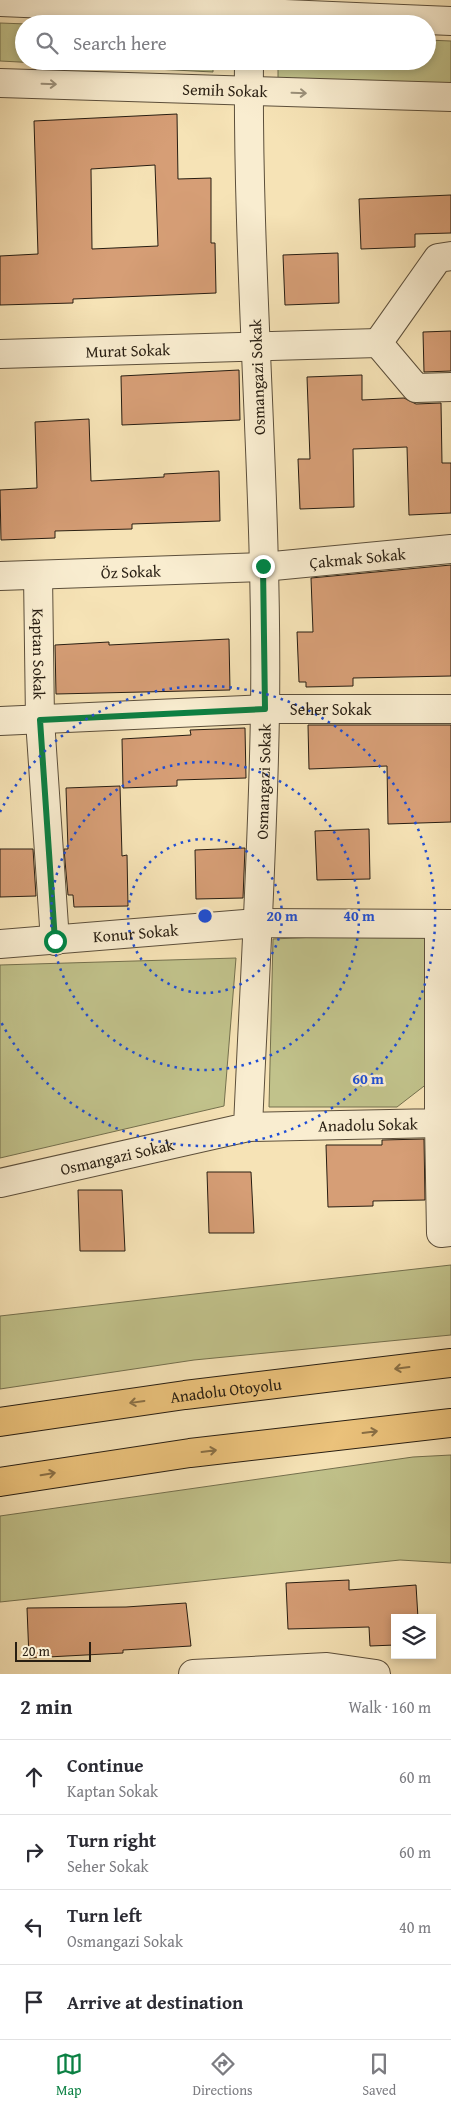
<!DOCTYPE html>
<meta charset="utf-8">
<style>
:root{--surface:#fff;--page:#f7f7f7;--text:#2b2b33;--muted:#7c7c81;--line:#e1e1e2;--accent:#0b8043}
body{margin:0;font-family:"Gentium Book Plus",serif;background:var(--page);color:var(--text)}
.controls{position:absolute;right:15px;bottom:15px;display:grid;overflow:hidden;border-radius:0px;box-shadow:0 2px 8px #0003}
.controls button{width:45px;height:45px;display:grid;place-items:center;padding:0;border:0;border-bottom:1px solid var(--line);background:var(--surface);color:var(--text);font:25px sans-serif}
.scale{position:absolute;left:15px;bottom:12px;width:76px;box-sizing:border-box;padding-left:5px;border:2px solid #281e12;border-top:0;font-size:14px;line-height:18px;white-space:nowrap;color:#281e12;-webkit-text-stroke:4px #f9edd0;paint-order:stroke}
.stop{position:absolute;width:15px;height:15px;margin:-11px;border:4px solid #0b8043;border-radius:50%;background:#fff}
.stop.end{background:#0b8043;border-color:#fff;box-shadow:0 1px 5px #0008}
.list{margin:0;padding:0;list-style:none}
h2{display:flex;justify-content:space-between;align-items:center;height:65px;margin:0;padding:0 20px;font-size:21px}
h2 small{font-size:16px;font-weight:400;color:var(--muted)}
.list li{display:grid;grid-template-columns:32px 1fr auto;gap:15px;align-items:center;box-sizing:border-box;height:75px;padding:0 20px;border-top:1px solid var(--line)}
.list b{display:block;font-size:19px;white-space:nowrap}
.list p{margin:0;font-size:16px;white-space:nowrap;color:var(--muted)}
.list em{font-size:16px;font-style:normal;color:var(--muted)}
.icon{flex:none;width:28px;height:28px;fill:none;stroke:currentColor;stroke-width:2;stroke-linecap:round;stroke-linejoin:round}
.map{position:relative;flex:none;width:451px;height:1674px;overflow:hidden}
.search{position:absolute;background:var(--surface);box-shadow:0 2px 8px #0003;left:15px;right:15px;top:15px;height:55px;display:flex;align-items:center;gap:12px;box-sizing:border-box;padding:0 18px;border-radius:28px;color:var(--muted);font-size:19px}
.sheet{height:365px;background:var(--surface)}
nav{display:flex;justify-content:space-around;align-items:center;box-sizing:border-box;height:70px;border-top:1px solid var(--line);background:var(--surface);font-size:14px;color:var(--muted)}
nav a{display:grid;justify-items:center;gap:2px}
nav .on{color:var(--accent)}
.map>svg:first-child{display:block}
.green{fill:#c1c28b;stroke:#74704e}
.building{fill:#d69e76;stroke:#281e12;fill-rule:evenodd}
.lines{fill:none;stroke-linecap:round;stroke-linejoin:round}
.street-casing{stroke:#5c4f3b;stroke-width:30}
.highway-casing{stroke:#281e12;stroke-width:30}
.street{stroke:#f9edd0;stroke-width:28}
.highway{stroke:#ebc27b;stroke-width:28}
.oneway{stroke:#9b907a}
.oneway2{stroke:#8a7046}
.route{stroke:#0b8043;stroke-width:6}
.ring{fill:none;stroke:#1d4ed8;stroke-width:2.5;stroke-dasharray:2.5 5}
.labels{text-anchor:middle;stroke-width:5;stroke-linejoin:round;paint-order:stroke}
.street-label{font-size:16px;fill:#281e12;stroke:#f9edd0}
.centre{fill:#1d4ed8;stroke:#f9edd0;stroke-width:2.5}
.ring-label{font-size:15px;text-anchor:middle;font-weight:bold;fill:#1d4ed8;stroke:#f9edd0;stroke-width:5;stroke-linejoin:round;paint-order:stroke}
</style>
<div class="map">
<svg width="451" height="1674" viewBox="0 0 451 1674">
<rect width="100%" height="100%" fill="#f6e3b6"/>
<filter id="stains"><feTurbulence type="fractalNoise" baseFrequency=".004" numOctaves="4"/><feColorMatrix values="0 0 0 0 .2 0 0 0 0 .09 0 0 0 0 .02 0 0 0 .5 -.17"/></filter>
<radialGradient id="worn" r=".72"><stop offset=".6" stop-color="#630" stop-opacity="0"/><stop offset="1" stop-color="#630" stop-opacity=".3"/></radialGradient>
<path class="green" d="M0 23 27 24H24V61H213V72L0 61Z
M427 40 451 41V86L278 80V61H427Z
M428 932V1083L397 1107H269L273 939Z
M236 958 224 1106 0 1158V965Z
M451 1265V1335L194 1360 0 1389V1316Z
M451 1455V1563L400 1560 0 1602V1516L413 1457Z"/>
<path class="building" d="M177 114 178 179 211 178V243H215L216 293 73 299V303L0 305V256L38 254 34 121ZM155 165 158 246 92 249 91 169Z
M451 195V233L415 234V247L361 249 359 199Z
M338 253 339 303 285 305 283 255Z
M451 331V371L424 372 423 332Z
M239 370 240 420 122 425 121 376Z
M362 375V400L404 398 416 404 441 403 442 463H451V513L409 515 407 447 353 449 354 507 300 509 298 459H310L307 377Z
M89 419 91 481 164 477V474L219 471 220 521 132 524V529L55 531V538L1 540 0 490 37 488 35 422Z
M451 565V676L353 678V686L306 687V682H299L297 632H313L311 578Z
M229 639 230 690 56 694 55 645 109 642V645Z
M308 725H451V822L388 824 387 766 309 769Z
M245 728 246 778 177 780V786L123 788 122 739 191 735 190 730Z
M120 786 122 856 127 855 128 906 74 907 73 895H68L64 849H68L66 788Z
M369 829 370 879 317 880 315 831Z
M245 848 243 898 196 899 195 850Z
M0 849H33L36 896 0 897Z
M424 1139 425 1200 373 1201V1206L328 1207 326 1145H382V1140Z
M207 1172H251L254 1233H209Z
M78 1190H122L125 1251H80Z
M349 1580V1590L416 1585 418 1618H395V1645L370 1646 369 1627 288 1629 286 1583Z
M186 1603 191 1646 123 1650V1653L29 1658 27 1608 126 1607Z"/>
<g class="lines">
<g class="street-casing">
<g id="street">
<path d="M0 2 451 21"/>
<path id="s1" d="M0 83 451 97"/>
<path d="M378 343 438 258 451 256"/>
<path d="M378 343 416 388 451 387"/>
<path id="s2" d="M0 354 378 343"/>
<path id="s3" d="M38 575 40 720 55 941"/>
<path id="s4" d="M0 576 263 567 451 549"/>
<path id="s5" d="M0 721 265 709H451"/>
<path id="s6" d="M0 944 257 923 451 924"/>
<path d="M439 1123 441 1233 451 1232"/>
<path id="s7" d="M248 1127 439 1123V924"/>
<path id="s8" d="M0 1183 248 1127C254 988 263 849 265 710 268 493 247 277 249 61"/>
<path d="M193 1674 327 1667 376 1674"/>
</g>
</g>
<g class="highway-casing">
<g id="highway">
<path id="s9" d="M0 1422 185 1395 451 1363"/>
<path d="M0 1482 190 1453 451 1423"/>
</g>
</g>
<use href="#street" class="street"/>
<use href="#highway" class="highway"/>
</g>
<defs><path id="oneway-shaft" d="M-6 0H5M1.5-3L5.5 0L1.5 3" fill="none" stroke-width="1.6" stroke-linecap="round" stroke-linejoin="round" transform="scale(1.25)"/></defs>
<g class="oneway">
<use href="#oneway-shaft" transform="translate(49 84) rotate(2)"/>
<use href="#oneway-shaft" transform="translate(299 93) rotate(2)"/>
</g>
<g class="oneway2">
<use href="#oneway-shaft" transform="translate(402 1368) rotate(173)"/>
<use href="#oneway-shaft" transform="translate(137 1402) rotate(172)"/>
<use href="#oneway-shaft" transform="translate(370 1432) rotate(-7)"/>
<use href="#oneway-shaft" transform="translate(209 1451) rotate(-7)"/>
<use href="#oneway-shaft" transform="translate(48 1474) rotate(-9)"/>
</g>
<g class="lines">
<path class="route" d="M55 941 40 720 265 709 263 566"/>
</g>
<g class="ring">
<circle cx="205" cy="916" r="77"/>
<circle cx="205" cy="916" r="154"/>
<path d="M0 812A230 230 0 1 1 0 1020"/>
</g>
<g class="labels">
<g class="street-label">
<text dy="6" stroke="none"><textPath href="#s1" startOffset="225">Semih Sokak</textPath></text>
<text dy="6" stroke="none"><textPath href="#s2" startOffset="128">Murat Sokak</textPath></text>
<text transform="translate(257 377) rotate(-92)" y="6">Osmangazi Sokak</text>
<text dy="6" stroke="none"><textPath href="#s4" startOffset="358">Çakmak Sokak</textPath></text>
<text dy="6" stroke="none"><textPath href="#s4" startOffset="131">Öz Sokak</textPath></text>
<text dy="6" stroke="none"><textPath href="#s3" startOffset="79">Kaptan Sokak</textPath></text>
<text dy="6" stroke="none"><textPath href="#s5" startOffset="331">Seher Sokak</textPath></text>
<text dy="6" stroke="none"><textPath href="#s8" startOffset="600">Osmangazi Sokak</textPath></text>
<text dy="6" stroke="none"><textPath href="#s6" startOffset="136">Konur Sokak</textPath></text>
<text dy="6" stroke="none"><textPath href="#s7" startOffset="120">Anadolu Sokak</textPath></text>
<text dy="6" stroke="none"><textPath href="#s8" startOffset="120">Osmangazi Sokak</textPath></text>
<text dy="6" stroke="none"><textPath href="#s9" startOffset="228">Anadolu Otoyolu</textPath></text>
</g>
</g>
<circle cx="205" cy="916" r="8" class="centre"/>
<g class="ring-label">
<text x="282" y="921">20 m</text>
<text x="359" y="921">40 m</text>
<text x="368" y="1084">60 m</text>
</g>
<rect width="100%" height="100%" filter="url(#stains)"/>
<rect width="100%" height="100%" fill="url(#worn)"/>
</svg>
<div class="controls">
<button><svg class="icon" aria-label="layers" viewBox="0 0 24 24"><path d="M12 4l9 5-9 5-9-5zM3 14l9 5 9-5"/></svg></button>
</div>
<div class="scale">20 m</div>
<div class="stop" style="left:55px;top:941px"></div>
<div class="stop end" style="left:263px;top:566px"></div>
<div class="search"><svg class="icon" aria-label="search" viewBox="0 0 24 24"><circle cx="10" cy="10" r="6"/><path d="M15 15l6 6"/></svg>Search here</div>
</div>
<section class="sheet">
<h2>2 min<small>Walk · 160 m</small></h2>
<ul class="list">
<li><svg class="icon" aria-label="ahead" viewBox="0 0 24 24"><path d="M12 20V5M6 11l6-6 6 6"/></svg><div><b>Continue</b><p>Kaptan Sokak</p></div><em>60 m</em></li>
<li><svg class="icon" aria-label="right" viewBox="0 0 24 24"><path d="M7 20v-9h11M14 6l5 5-5 5"/></svg><div><b>Turn right</b><p>Seher Sokak</p></div><em>60 m</em></li>
<li><svg class="icon" aria-label="left" viewBox="0 0 24 24"><path d="M17 20v-9H6M10 6l-5 5 5 5"/></svg><div><b>Turn left</b><p>Osmangazi Sokak</p></div><em>40 m</em></li>
<li><svg class="icon" aria-label="arrive" viewBox="0 0 24 24"><path d="M6 21V4h12l-3 4 3 4H6"/></svg><div><b>Arrive at destination</b></div></li>
</ul>
</section>
<nav>
<a class="on"><svg class="icon" aria-label="map" viewBox="0 0 24 24"><path d="M3 6l6-2 6 2 6-2v14l-6 2-6-2-6 2zM9 4v14M15 6v14"/></svg>Map</a>
<a><svg class="icon" aria-label="directions" viewBox="0 0 24 24"><path d="M12 3l9 9-9 9-9-9zM9 14v-3h6M13 9l2 2-2 2"/></svg>Directions</a>
<a><svg class="icon" aria-label="saved" viewBox="0 0 24 24"><path d="M7 4h10v16l-5-4-5 4z"/></svg>Saved</a>
</nav>
